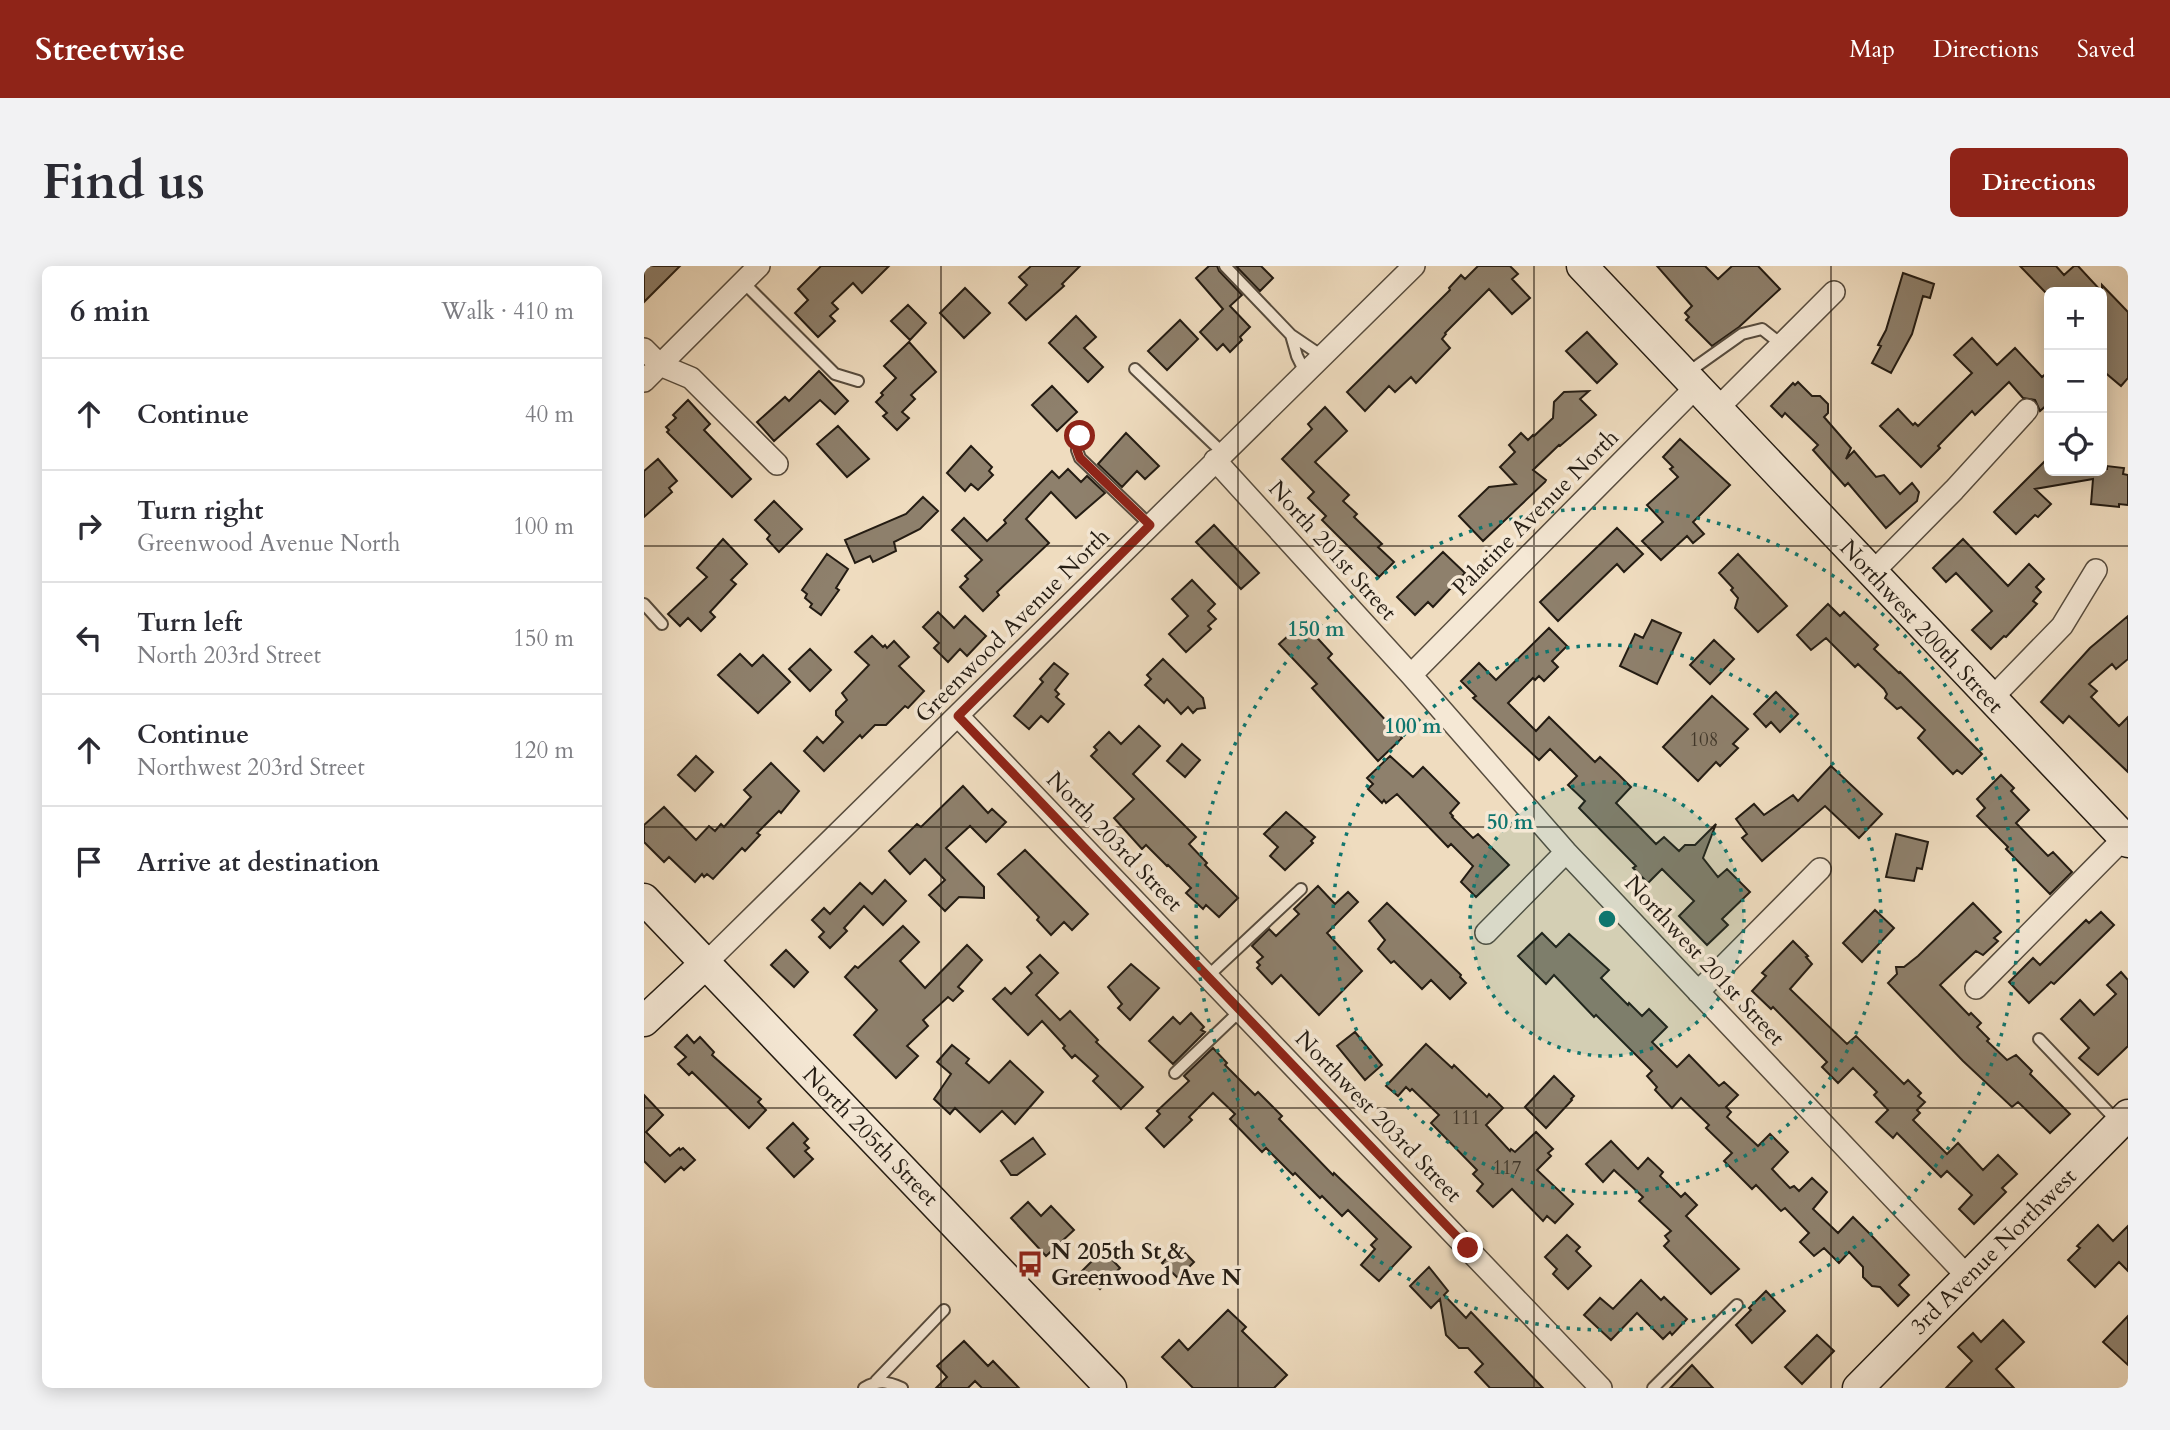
<!DOCTYPE html>
<meta charset="utf-8">
<style>
:root{--surface:#fff;--page:#f2f2f3;--text:#2b2b33;--muted:#7c7c81;--line:#e1e1e2;--accent:#8f2418}
body{margin:0;font-family:Cardo,serif;background:var(--page);color:var(--text)}
.controls{position:absolute;right:21px;top:21px;display:grid;overflow:hidden;border-radius:10px;box-shadow:0 4px 18px #0003}
.controls button{width:63px;height:63px;display:grid;place-items:center;padding:0;border:0;border-bottom:2px solid var(--line);background:var(--surface);color:var(--text);font:35px sans-serif}
.stop{position:absolute;width:21px;height:21px;margin:-16px;border:5px solid #8f2418;border-radius:50%;background:#fff}
.stop.end{background:#8f2418;border-color:#fff;box-shadow:0 2px 7px #0008}
.list{margin:0;padding:0;list-style:none}
h2{display:flex;justify-content:space-between;align-items:center;height:91px;margin:0;padding:0 28px;font-size:30px}
h2 small{font-size:23px;font-weight:400;color:var(--muted)}
.list li{display:grid;grid-template-columns:46px 1fr auto;gap:21px;align-items:center;box-sizing:border-box;height:112px;padding:0 28px;border-top:2px solid var(--line)}
.list b{display:block;font-size:26px;white-space:nowrap}
.list p{margin:0;font-size:23px;white-space:nowrap;color:var(--muted)}
.list em{font-size:23px;font-style:normal;color:var(--muted)}
.icon{flex:none;width:38px;height:38px;fill:none;stroke:currentColor;stroke-width:2;stroke-linecap:round;stroke-linejoin:round}
.map{position:relative;flex:none;width:1484px;height:1122px;overflow:hidden;border-radius:10px}
header{display:flex;align-items:center;gap:42px;box-sizing:border-box;height:98px;padding:0 35px;background:var(--accent);color:#fff}
header strong{font-size:33px}
nav{display:flex;gap:38px;margin-inline-start:auto;font-size:24px}
.intro{display:flex;align-items:center;justify-content:space-between;box-sizing:border-box;height:168px;padding:0 42px}
h1{margin:0;font-size:49px}
.button{padding:18px 32px;border-radius:10px;background:var(--accent);color:#fff;font-size:24px;font-weight:700}
main{display:flex;gap:42px;padding:0 42px}
aside{flex:1;background:var(--surface);border-radius:10px;box-shadow:0 4px 18px #0003}
.map>svg:first-child{display:block}
.building{fill:#8e806c;stroke:#241c13;stroke-width:2}
.lines{fill:none;stroke-linecap:round;stroke-linejoin:round}
.lane-casing{stroke:#574c3e;stroke-width:14}
.street-casing{stroke:#574c3e;stroke-width:24}
.secondary-casing{stroke:#241c13;stroke-width:33}
.lane{stroke:#f5e8d5;stroke-width:10}
.street{stroke:#f5e8d5;stroke-width:21}
.secondary{stroke:#f5e8d5;stroke-width:30}
.route{stroke:#8f2418;stroke-width:9}
.grid{fill:none;stroke:#241c13;stroke-width:2;stroke-opacity:0.55}
.ring{fill:none;stroke:#0f766e;stroke-width:3.5;stroke-dasharray:3.5 7}
.labels{text-anchor:middle;stroke-width:7;stroke-linejoin:round;paint-order:stroke}
.number-label{font-size:19px;fill:#3e3529}
.street-label{font-size:23px;fill:#241c13;stroke:#f5e8d5}
.poi-label{font-size:23px;font-weight:bold;fill:#241c13;stroke:#f5e8d5;text-anchor:start}
.centre{fill:#0f766e;stroke:#f5e8d5;stroke-width:3.5}
.ring-label{font-size:21px;text-anchor:middle;font-weight:bold;fill:#0f766e;stroke:#f5e8d5;stroke-width:7;stroke-linejoin:round;paint-order:stroke}
</style>
<header>
<strong>Streetwise</strong>
<nav><a>Map</a><a>Directions</a><a>Saved</a></nav>
</header>
<div class="intro"><h1>Find us</h1><a class="button">Directions</a></div>
<main>
<aside>
<h2>6 min<small>Walk · 410 m</small></h2>
<ul class="list">
<li><svg class="icon" aria-label="ahead" viewBox="0 0 24 24"><path d="M12 20V5M6 11l6-6 6 6"/></svg><div><b>Continue</b></div><em>40 m</em></li>
<li><svg class="icon" aria-label="right" viewBox="0 0 24 24"><path d="M7 20v-9h11M14 6l5 5-5 5"/></svg><div><b>Turn right</b><p>Greenwood Avenue North</p></div><em>100 m</em></li>
<li><svg class="icon" aria-label="left" viewBox="0 0 24 24"><path d="M17 20v-9H6M10 6l-5 5 5 5"/></svg><div><b>Turn left</b><p>North 203rd Street</p></div><em>150 m</em></li>
<li><svg class="icon" aria-label="ahead" viewBox="0 0 24 24"><path d="M12 20V5M6 11l6-6 6 6"/></svg><div><b>Continue</b><p>Northwest 203rd Street</p></div><em>120 m</em></li>
<li><svg class="icon" aria-label="arrive" viewBox="0 0 24 24"><path d="M6 21V4h12l-3 4 3 4H6"/></svg><div><b>Arrive at destination</b></div></li>
</ul>
</aside>
<div class="map">
<svg width="1484" height="1122" viewBox="0 0 1484 1122">
<rect width="100%" height="100%" fill="#efdcbf"/>
<filter id="stains"><feTurbulence type="fractalNoise" baseFrequency=".00286" numOctaves="4"/><feColorMatrix values="0 0 0 0 .2 0 0 0 0 .09 0 0 0 0 .02 0 0 0 .5 -.17"/></filter>
<radialGradient id="worn" r=".72"><stop offset=".6" stop-color="#630" stop-opacity="0"/><stop offset="1" stop-color="#630" stop-opacity=".3"/></radialGradient>
<path class="building" d="M0 0H36L0 36Z
M177 0H245L218 27 209 17 188 37 194 43 186 50 191 55 174 71 151 47 164 34 154 23Z
M387 0H436L418 18 420 20 382 54 365 37 383 19 375 11Z
M565 0H573L575 5 598 29 586 40 606 61 596 71 598 74 586 86 579 78 573 84 556 66 579 43 552 12Z
M592 0H617L629 12 616 25Z
M834 0H866L874 8 868 13 886 32 868 48 845 23 801 67 802 68 798 73 806 82 772 117 767 111 751 126 745 120 721 145 703 126 806 24 805 22 817 9 821 13Z
M1013 0H1061L1074 13 1088 0H1114L1136 23 1095 61 1068 80 1042 54 1045 51 1041 47 1048 40Z
M1376 0H1412L1420 9 1430 0H1434L1458 26V19L1484 46V112L1477 120 1458 104V26H1401Z
M1259 7 1290 18 1286 32 1279 30 1268 68 1247 107 1228 97 1237 80 1234 79 1242 64Z
M321 22 346 47 320 72 296 47Z
M264 39 282 57 266 74 247 55Z
M432 50 452 71 440 82 459 101 444 116 405 77Z
M536 54 554 73 523 104 504 85Z
M943 66 973 98 953 117 922 85Z
M1328 72 1353 99 1371 82 1398 111 1405 105V137L1396 145 1391 134 1379 132 1365 116 1331 149 1328 145 1294 180 1296 182 1277 201 1236 160 1254 143 1269 159 1271 157 1274 160 1328 107 1310 89Z
M265 76 292 106 267 129 271 133 258 146 265 152 253 164 239 150 243 147 232 136 239 129 237 127 252 112 240 100Z
M175 105 204 135 191 148 176 134 130 175 113 156 141 131 145 135Z
M1154 116 1168 130H1176L1184 138V147L1180 151 1207 182 1202 193 1210 185 1232 211 1240 209 1256 228 1268 217 1275 226 1273 235 1242 262 1204 217 1201 220 1169 184 1174 179 1141 147 1138 151 1127 140 1149 117 1151 119Z
M408 120 433 146 413 165 388 139Z
M945 125 936 133 952 149 916 180 915 179 889 204 902 214 901 216 839 275 815 250 845 221 872 218 856 201 871 186 865 179 877 167 884 174 889 169 890 170 909 152 910 136 920 126Z
M44 134 66 158 60 164 107 213 88 231 23 166 25 164 22 161 32 152 29 149Z
M681 141 703 165 671 196 705 229 699 235 713 248 710 251 738 278 734 281 750 296 735 311 678 254 682 250 664 232 670 226 638 193 668 163 664 158Z
M194 160 225 193 203 211 173 178Z
M482 167 515 200 501 213 493 205 478 221 454 198Z
M1036 173 1086 219 1049 256 1060 268 1049 277 1043 270 1017 294 998 275 1019 256 1003 239 1034 211 1026 203 1029 201 1019 191Z
M327 180 348 201 345 205 349 209 334 224 327 218 321 225 303 207Z
M1405 191V205L1458 206V203H1463V200L1480 202 1479 208 1484 209V239L1475 238V241L1447 238 1449 213 1391 223 1407 238 1394 251 1391 249 1372 268 1350 246Z
M14 193 33 215 25 222 28 226 0 251V205Z
M424 203 437 216 443 210 461 227 432 252 407 226 382 253 405 277 353 326 355 329 339 345 316 321 324 313 321 310 338 294 308 264 320 252 343 275 362 257 360 254 408 205 415 212Z
M279 231 294 245 276 263 250 276 252 285 229 296 226 290 211 297 201 274 262 248Z
M130 235 158 263 135 286 123 273 126 269 111 254Z
M570 259 615 307 597 323 552 276Z
M973 262 999 288 980 306 973 298 914 355 896 336Z
M79 273 103 298 87 314 92 318 66 346 71 351 57 365 44 352 36 360 24 348 63 311 53 302Z
M1319 273 1364 320 1385 298 1400 313 1392 321 1397 326 1389 335 1393 338 1362 371 1360 370 1347 383 1328 364 1348 345 1312 307 1302 316 1289 302Z
M799 286 821 307 789 341 784 336 771 349 753 331Z
M183 288 204 303 192 322 195 324 177 349 166 341 168 338 161 332 163 328 158 324Z
M1094 288 1143 340 1114 366 1091 342 1094 332 1087 324 1089 322 1075 307Z
M548 314 571 338 564 345 572 353 564 360 567 363 542 386 525 368 544 350 528 333Z
M1184 338 1196 350 1200 346 1234 379 1230 383 1255 407 1256 406 1338 488 1318 508 1313 504 1309 508 1274 472 1281 464 1257 441 1253 443 1241 432 1243 428 1240 423 1214 398 1211 401 1182 372 1167 384 1153 369Z
M294 346 310 362 321 350 342 370 323 390 316 383 304 396 290 382 295 377 279 361Z
M1484 350V393L1472 403 1468 398 1445 418 1453 425 1447 431 1475 460 1484 451V506L1425 450 1419 457 1397 436 1446 382Z
M1008 354 1037 367 1013 418 976 400 991 368 999 372Z
M655 360 662 368 666 364 688 388 684 392 758 472 734 495 668 422 673 418 635 378Z
M905 362 923 380 908 395 914 401 900 415 895 410 891 414 889 412 864 437 892 465 905 451 951 496 956 491 974 508 987 521 972 537 1012 578 1020 571 1035 585 1041 579H1051L1072 558 1059 592 1074 611 1083 603 1106 626 1078 653 1084 659 1063 679 1035 650 1050 635 1018 603 1004 617 989 602 992 600 935 542 941 535 924 519 933 510 906 483 895 494 829 432 832 430 817 415 835 397 852 414Z
M228 370 239 381 241 379 243 382 250 375 265 391 255 400 280 425 264 442 261 440 242 459H231L218 472 216 469 180 505 160 485 173 471 179 477 199 456 192 449V445L203 434 198 427 225 399 211 386Z
M1070 374 1090 393 1066 418 1046 399Z
M166 383 187 404 166 425 145 403Z
M96 388 108 400 119 389 146 416 114 447 74 409Z
M519 393 559 432 561 442 553 443 549 447 544 441 537 448 523 433 520 437 501 419 507 413 503 409Z
M410 397 424 408 411 424 415 428 412 431 420 438 404 456 397 450 385 463 370 450 399 416 396 413Z
M1132 426 1154 448 1136 466 1127 456 1122 461 1110 448Z
M1068 430 1104 463 1089 478 1094 482 1076 500 1072 496 1054 515 1019 481Z
M495 460 516 480 489 508 552 571 545 578 563 597 561 599 594 632 575 651 562 639 559 643 542 627 547 622 524 599 523 600 502 579 498 583 470 552 490 533 447 490 453 484 450 481 465 466 477 478Z
M538 478 556 494 541 511 523 495Z
M52 490 69 506 51 525 34 509Z
M746 490 769 511 779 501 815 537 806 547 809 550 808 551 829 572 834 568 865 599 832 631 817 616 829 600 807 578 804 581 753 528 742 537 740 534 738 537 724 523 729 518 723 512Z
M127 497 155 525 137 547 135 545 113 567 116 569 101 585 98 582 69 613 63 608 60 611 58 608 51 616 25 591 20 596 0 576V559L20 541 52 574 65 560 71 565 77 558 80 561 107 531 100 524Z
M1187 500 1238 548 1215 572 1181 540 1118 595 1098 572 1103 568 1092 553 1110 538 1120 549 1149 529 1154 535Z
M1357 509 1370 522 1367 525 1385 544 1372 557 1404 590 1409 586 1428 606 1406 628 1362 583 1364 581 1333 550 1341 542 1333 533Z
M319 520 344 547 348 543 362 556 342 576 326 560 302 582 340 621V632L315 631 301 645 285 629 301 614 281 593 266 608 245 585 273 558 277 561Z
M642 546 671 571 667 575 669 577 641 604 626 590 634 581 620 568Z
M1252 568 1284 576 1278 603 1273 602 1270 615 1242 611Z
M381 584 444 648 428 664 420 656 407 669 393 654 395 651 354 608Z
M241 614 262 635 239 659 220 640 200 662 203 665 186 682 175 671 180 666 168 654 180 642 186 648 216 617 228 628Z
M674 620 691 638 704 626 714 636 683 667 718 705 675 749 637 709 628 718 613 702 616 699 613 696 619 691 608 680 625 663 632 670 655 648 650 643Z
M743 637 817 709 816 711 822 717 806 733 787 714 778 723 750 695 747 697 734 683 741 674 725 655Z
M1329 637 1357 666 1350 672 1354 675 1339 689 1332 685 1296 719 1325 749 1327 747 1337 757 1333 761 1345 773 1343 775 1363 794 1372 789 1388 805 1386 808 1426 848 1406 867 1374 836 1368 841 1319 795 1244 717 1253 708 1252 701H1260L1274 690Z
M1231 644 1250 662 1218 696 1199 677Z
M1457 646 1470 659 1410 718 1407 716 1385 737 1365 716 1389 692 1396 699 1442 654 1445 657Z
M259 660 275 676 256 695 281 722 323 679 338 694 314 721 319 725 309 735 304 731 279 754 284 760 263 780 274 790 252 812 210 769 233 744 201 711 211 700 214 702Z
M898 667 912 681 925 668 965 704 957 712 984 739 985 737 998 750 1005 743 1023 761 1008 776 1033 801 1045 789 1075 820 1080 816 1094 829 1082 841 1087 846 1083 851 1114 880 1126 868 1144 886 1128 903 1146 922 1150 920 1155 925 1168 912 1183 926 1169 943 1194 967 1209 951 1225 967 1265 1009 1255 1019 1265 1029 1254 1040 1236 1021 1228 1020 1219 1011V1001L1205 986 1195 997 1180 982 1170 990 1156 976 1165 967 1141 942 1137 945 1112 919 1108 923 1080 895 1088 887 1062 862 1065 859 1037 832 1028 842 1011 824 1013 821 1003 810 1008 805 952 749 950 751 910 709 902 718 874 690Z
M1149 675 1164 690 1162 691 1168 698 1146 723 1203 778 1212 770 1260 818 1264 814 1277 827 1274 830 1281 836 1273 844 1276 847 1269 854 1303 888 1314 877 1339 904 1354 889 1373 908 1358 922 1362 926 1330 958 1315 943 1328 929 1303 905 1297 911 1253 867 1249 872 1232 856 1244 844 1230 829 1233 826 1209 802 1194 817 1178 801 1183 796 1129 741 1127 743 1108 725 1122 710 1118 707Z
M142 684 164 706 150 721 127 699Z
M396 689 414 707 392 729 416 754 426 745 454 774 452 776 499 821 477 843 449 815 454 810 431 789 428 792 419 782 421 780 398 755 384 769 349 733 361 722 367 728 388 707 383 701Z
M487 698 515 722 486 754 474 742 478 738 464 721Z
M1477 706 1484 714V780L1454 809 1435 792 1445 782 1417 753 1436 734 1450 749 1472 728 1463 719Z
M547 747 560 761 557 764 561 766 529 798 505 775 529 751 536 758Z
M711 766 738 799 721 814 693 780Z
M43 769 50 777 56 771 70 786 68 789 117 833 114 836 122 844 105 862 48 806 45 809 34 798 42 791 31 781Z
M782 778 808 802 810 799 843 831 845 828 859 842 842 859 866 885 867 883 871 886 892 866 909 883 904 887 907 890 893 904 929 938 911 957 903 950 899 955 868 923 849 941 833 925 839 918 829 908 833 904 787 857 795 849 768 823 766 825 762 821 754 830 742 820Z
M308 779 325 793 322 797 345 817 366 795 399 826 371 858 358 845 336 866 311 842 306 848 290 833 307 808 293 796Z
M569 782 583 797 581 799 611 829 614 826 638 850 635 853 689 909 690 907 767 981 735 1015 717 999 731 983 727 979 733 973 704 944 698 950 678 930 676 932 651 907 649 909 622 882 618 886 586 853 591 848 569 827 545 851 548 854 520 881 502 862 516 848 513 845 545 815 540 810Z
M910 810 930 830 927 833 928 834 902 862 881 841Z
M0 829 19 849 2 866 26 890 35 882 36 884 39 882 51 894 40 904 37 901 21 916 0 895Z
M149 857 164 873 160 877 165 882 161 885 169 893 150 911 123 882Z
M389 872 401 888 373 909H367L357 895Z
M967 875 994 903 1004 892 1019 906 1016 910 1037 931 1041 927 1053 939 1042 950 1095 1003 1067 1028 1020 980 1025 975 1021 970 1027 965 995 935 999 931 970 904 959 916 942 898Z
M384 936 397 950 407 940 430 964 402 990 367 952Z
M1454 959 1469 975 1484 960V1005L1475 996 1451 1021 1424 994 1436 982 1433 980Z
M923 969 936 981 932 985 947 1000 924 1023 909 1008 913 1003 901 991Z
M536 982 550 996 534 1012 518 997 528 986 530 988Z
M459 984 476 1002 456 1023 438 1005Z
M785 1001 804 1025 800 1029 822 1052 827 1046 899 1122H846L831 1106 839 1098 824 1082H815L802 1069 796 1033 787 1042 766 1020Z
M997 1014 1017 1034 1020 1031 1043 1053 1028 1069 1026 1066 1019 1073 993 1047 967 1074 940 1049 956 1032 969 1043Z
M1122 1025 1141 1045 1108 1077 1092 1059 1107 1044 1105 1042Z
M584 1044 602 1061 598 1065 643 1109 630 1122H549L518 1091 535 1074 544 1084Z
M1484 1050V1099L1459 1076Z
M1359 1054 1380 1076 1352 1103 1370 1122H1302L1328 1095 1314 1081 1329 1067 1337 1076Z
M1173 1069 1190 1085 1158 1118 1141 1101Z
M320 1075 344 1100 349 1095 375 1122H338L331 1115 324 1122H292L303 1111 293 1100Z
M1048 1099 1069 1122H1026Z"/>
<g class="lines">
<g class="lane-casing">
<path id="lane" d="M581 0 647 69 678 90
M99 16 191 108 214 115
M647 69 653 90 661 106
M491 103 579 187
M1043 107 1098 68 1118 63 1137 78
M436 170 433 184 436 192 506 259
M0 338 18 358
M564 710 657 623
M1395 773 1473 855
M531 807 597 744
M232 1115 300 1044
M220 1122C234 1114 243 1115 258 1122
M1009 1122 1093 1039"/>
</g>
<g class="street-casing">
<path id="street" d="M0 83 16 99 47 112 133 198
M0 115 115 0
M1073 143 1190 26
M571 194 767 409 922 586 1323 1010
M1228 307 1310 224 1383 144
M767 409 1052 121
M1347 433 1418 360 1452 304
M314 450 957 1122
M842 667 922 586
M62 697 770 0
M1332 722 1480 572
M1054 726 1176 603"/>
</g>
<g class="secondary-casing">
<path id="secondary" d="M938 0 1484 576
M0 633 467 1122
M0 755 62 697
M1214 1122 1484 849"/>
</g>
<use href="#lane" class="lane"/>
<use href="#street" class="street"/>
<use href="#secondary" class="secondary"/>
</g>
<g class="lines">
<path class="route" d="M436 170 433 184 436 192 506 259 314 450 824 982"/>
</g>
<path class="grid" d="M297 0V1122M594 0V1122M890 0V1122M1187 0V1122M0 280H1484M0 561H1484M0 842H1484"/>
<circle cx="963" cy="653" r="137" fill="#0f766e" fill-opacity=".12"/>
<g class="ring">
<circle cx="963" cy="653" r="137"/>
<circle cx="963" cy="653" r="274"/>
<circle cx="963" cy="653" r="411"/>
</g>
<defs>
<g id="bus-bare" transform="scale(2.1)"><path d="M-5-6H5V4H4V6H2V4H-2V6H-4V4H-5ZM-3.5-4V0h7V-4ZM-3.5 1.2v1.5H-2V1.2ZM2 1.2v1.5H3.5V1.2Z" fill="#8f2418" stroke="#f5e8d5" stroke-width="2.5" paint-order="stroke"/></g>
</defs>
<g fill-rule="evenodd">
<use href="#bus-bare" x="386" y="998"/>
</g>
<g class="labels">
<g class="number-label">
<text x="1060" y="480">108</text>
<text x="822" y="858">111</text>
<text x="863" y="908">117</text>
</g>
<g class="street-label">
<text transform="translate(891 246) rotate(-45)" y="8">Palatine Avenue North</text>
<text transform="translate(689 284) rotate(48)" y="8">North 201st Street</text>
<text transform="translate(368 359) rotate(-45)" y="8">Greenwood Avenue North</text>
<text transform="translate(1278 360) rotate(47)" y="8">Northwest 200th Street</text>
<text transform="translate(471 575) rotate(46)" y="8">North 203rd Street</text>
<text transform="translate(1061 694) rotate(47)" y="8">Northwest 201st Street</text>
<text transform="translate(735 850) rotate(46)" y="8">Northwest 203rd Street</text>
<text transform="translate(227 870) rotate(46)" y="8">North 205th Street</text>
<text transform="translate(1349 985) rotate(-45)" y="8">3rd Avenue Northwest</text>
</g>
<g class="poi-label">
<text x="407" y="993">N 205th St &amp;<tspan x="407" dy="26">Greenwood Ave N</tspan></text>
</g>
</g>
<circle cx="963" cy="653" r="10" class="centre"/>
<g class="ring-label">
<text x="672" y="370">150 m</text>
<text x="769" y="467">100 m</text>
<text x="866" y="563">50 m</text>
</g>
<rect width="100%" height="100%" filter="url(#stains)"/>
<rect width="100%" height="100%" fill="url(#worn)"/>
</svg>
<div class="controls">
<button>+</button>
<button>−</button>
<button><svg class="icon" aria-label="locate" viewBox="0 0 24 24"><circle cx="12" cy="12" r="6"/><path d="M12 2v4M12 18v4M2 12h4M18 12h4"/></svg></button>
</div>
<div class="stop" style="left:436px;top:170px"></div>
<div class="stop end" style="left:824px;top:982px"></div>
</div>
</main>
